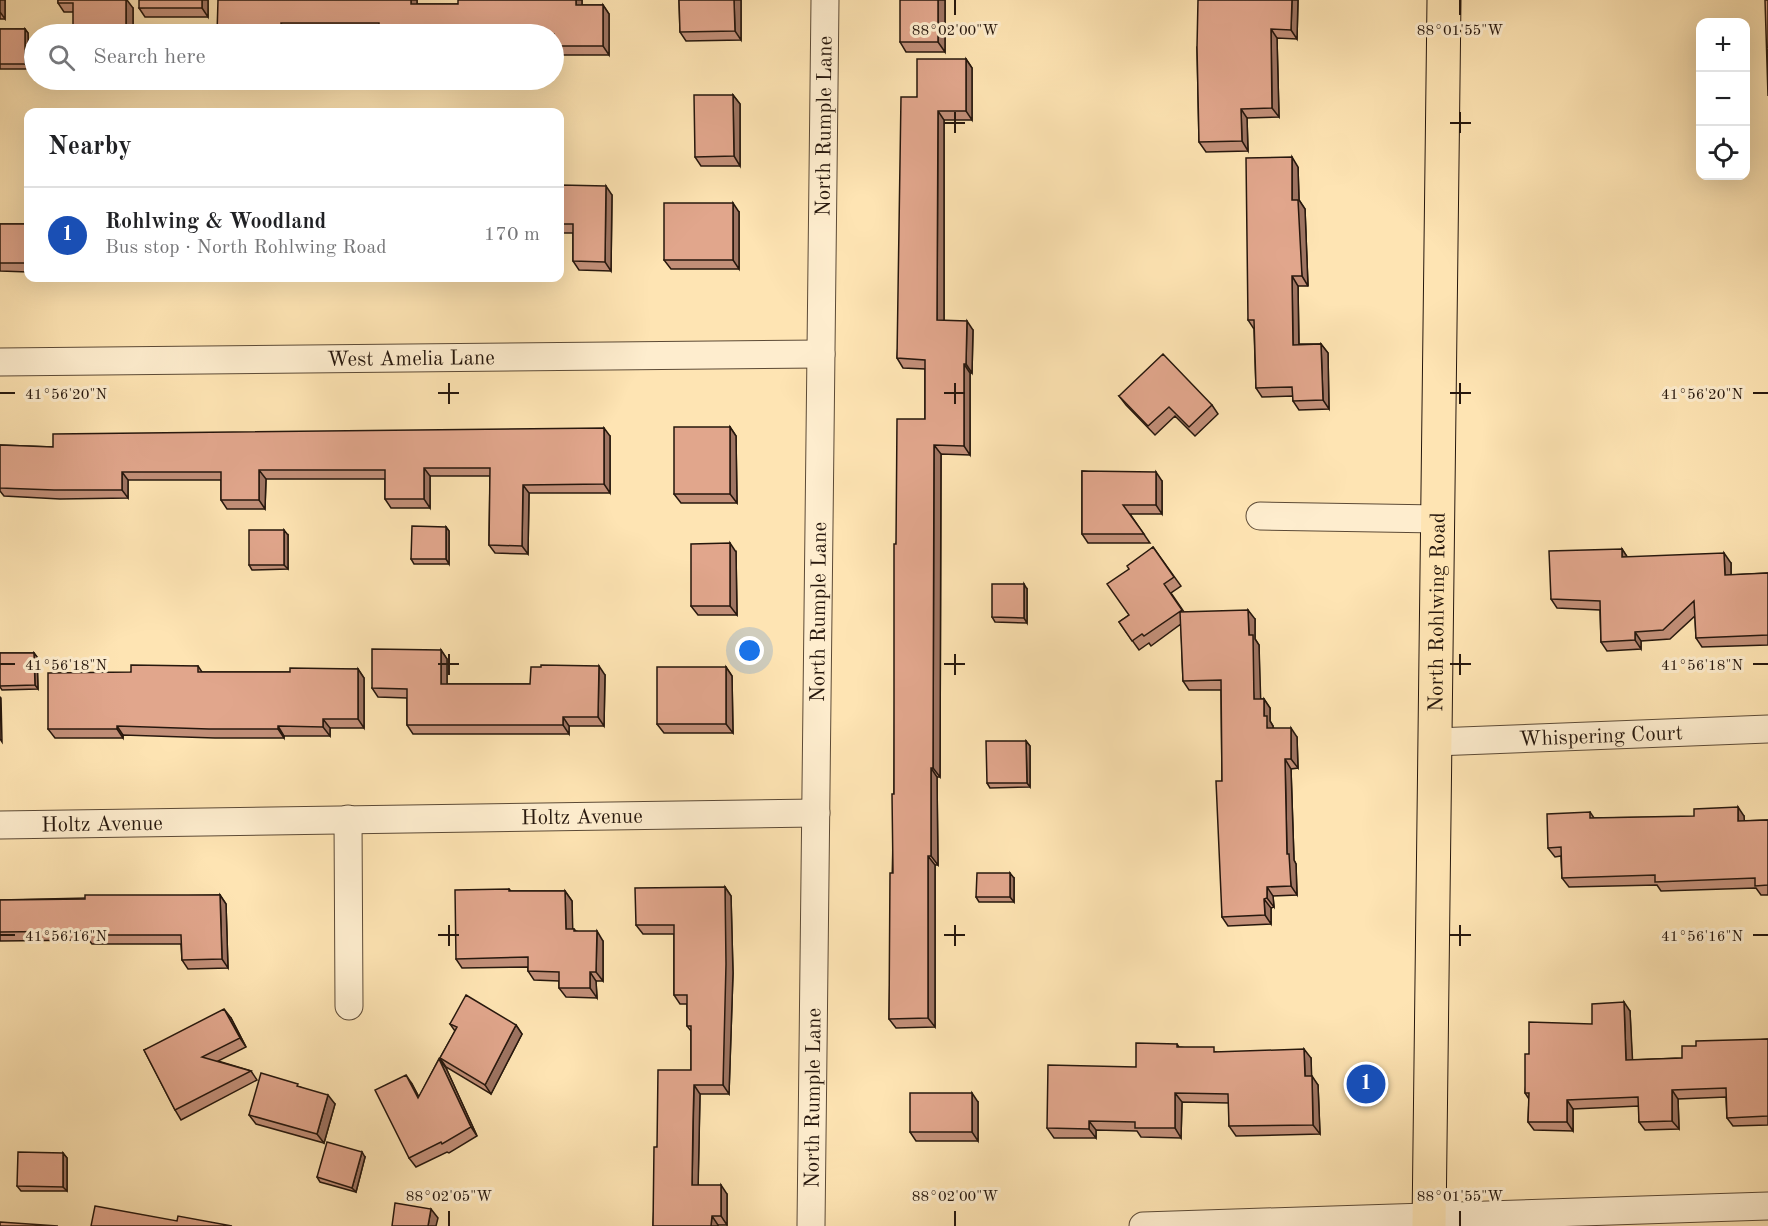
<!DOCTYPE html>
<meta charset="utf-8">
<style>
:root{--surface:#fff;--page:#f6f6f6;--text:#202124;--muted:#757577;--line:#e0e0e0;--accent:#8f2418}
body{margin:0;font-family:"Old Standard TT",serif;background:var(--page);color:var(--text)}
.controls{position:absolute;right:18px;top:18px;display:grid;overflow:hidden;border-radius:12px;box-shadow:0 6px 24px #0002}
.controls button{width:54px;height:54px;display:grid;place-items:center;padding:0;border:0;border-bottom:2px solid var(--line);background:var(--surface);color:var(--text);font:30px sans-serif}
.you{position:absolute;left:750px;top:651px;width:21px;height:21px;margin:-15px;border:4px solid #fff;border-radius:50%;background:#1a73e8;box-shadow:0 0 0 9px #1a73e833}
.badge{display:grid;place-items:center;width:39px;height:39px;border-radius:50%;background:var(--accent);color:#fff;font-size:20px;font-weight:700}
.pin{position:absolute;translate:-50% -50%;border:3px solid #fff;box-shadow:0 2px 6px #0006}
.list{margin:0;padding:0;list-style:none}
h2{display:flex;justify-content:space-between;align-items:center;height:78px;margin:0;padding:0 24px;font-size:26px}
h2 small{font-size:20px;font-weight:400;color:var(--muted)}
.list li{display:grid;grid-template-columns:39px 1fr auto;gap:18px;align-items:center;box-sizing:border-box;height:96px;padding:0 24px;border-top:2px solid var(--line)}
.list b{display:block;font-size:22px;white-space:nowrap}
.list p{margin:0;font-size:20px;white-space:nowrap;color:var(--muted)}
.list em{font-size:20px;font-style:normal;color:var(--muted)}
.icon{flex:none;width:33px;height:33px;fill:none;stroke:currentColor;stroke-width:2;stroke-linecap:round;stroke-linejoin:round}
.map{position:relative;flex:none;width:1768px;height:1226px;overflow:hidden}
.search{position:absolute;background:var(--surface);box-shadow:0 6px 24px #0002;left:24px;top:24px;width:540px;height:66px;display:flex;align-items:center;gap:15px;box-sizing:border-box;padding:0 21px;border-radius:33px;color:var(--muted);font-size:22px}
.panel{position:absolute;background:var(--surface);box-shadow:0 6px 24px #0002;left:24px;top:108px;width:540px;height:174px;border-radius:12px}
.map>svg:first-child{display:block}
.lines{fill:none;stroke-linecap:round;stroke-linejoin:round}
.minor-casing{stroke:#5c4a36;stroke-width:29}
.primary-casing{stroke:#26170d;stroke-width:35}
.minor{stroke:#feedce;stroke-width:27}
.primary{stroke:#fee4b3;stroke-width:33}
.wall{fill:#c28f78;stroke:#26170d;stroke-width:1.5}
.shaded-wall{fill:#9e7462;stroke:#26170d;stroke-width:1.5}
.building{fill:#e1a68c;stroke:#26170d;stroke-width:1.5}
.ticks{fill:none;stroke:#26170d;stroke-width:2}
.labels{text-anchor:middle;stroke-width:6;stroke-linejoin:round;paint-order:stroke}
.street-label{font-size:21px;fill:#26170d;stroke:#feedce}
.ticks-label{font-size:15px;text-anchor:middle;fill:#26170d;stroke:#feedce;stroke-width:6;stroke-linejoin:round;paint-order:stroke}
</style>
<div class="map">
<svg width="1768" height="1226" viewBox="0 0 1768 1226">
<rect width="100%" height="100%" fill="#fee4b3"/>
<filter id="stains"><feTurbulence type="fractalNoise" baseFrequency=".00333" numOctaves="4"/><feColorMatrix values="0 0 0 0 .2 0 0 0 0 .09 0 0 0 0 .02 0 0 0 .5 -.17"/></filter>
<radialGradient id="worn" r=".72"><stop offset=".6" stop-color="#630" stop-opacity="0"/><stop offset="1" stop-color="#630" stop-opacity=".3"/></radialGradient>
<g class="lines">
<g class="minor-casing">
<g id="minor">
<path id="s1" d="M0 362 821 354"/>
<path d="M1260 516 1438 519"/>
<path id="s2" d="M1435 742 1768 729"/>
<path d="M348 819 349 1006"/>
<path id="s3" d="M0 825 816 813"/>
<path id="s4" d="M811 1226 825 0"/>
<path d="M1143 1226 1768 1206"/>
</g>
</g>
<g class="primary-casing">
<g id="primary">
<path id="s5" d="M1429 1226 1444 0"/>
</g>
</g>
<use href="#minor" class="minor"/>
<use href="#primary" class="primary"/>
</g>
<path class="wall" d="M0 0H5V19H0Z
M58 0 133 8V34L73 12H64L58 3Z
M208 0V17H145L139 8Z
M218 0H417V4H458L582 0V5H603L609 14V55H554V34H379V33H287V34Z
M679 0H741V40L686 41 680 32Z
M945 0V52H906L900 42Z
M1298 0 1297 39 1277 38 1279 117 1247 118 1248 151 1206 152 1199 142 1197 47Z
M0 29H25L28 33 29 69H0Z
M966 59 972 68V120H944V321L973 330 972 373H970V455L941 454 940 777H937L938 865H935V1027L896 1028 889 1019 894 794 896 544 925 419V369L903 368 897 358 917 97Z
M733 95 740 104V166H701L695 157Z
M1298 167 1299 200 1305 209 1308 286H1298L1299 344H1321L1328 353 1329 409 1299 410 1293 401V396L1262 397 1256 388 1254 329 1248 320Z
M560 185 612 195 611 271 579 270 573 261V233H560Z
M739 212V269H671L664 260Z
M0 224H28V272L0 271Z
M1119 396 1212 405 1218 414 1195 436 1175 416 1155 435 1126 405Z
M730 427 736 436 737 503H681L674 494Z
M610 436V493H529L528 554 495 553 489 545 490 476H430V508H391L385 499V479H266L265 509H227L221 500V480H128V498L60 499 4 496 0 491V445L53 447Z
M1082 471 1162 481V514H1130L1150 543H1088L1082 534Z
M446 527 449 531V564H414L411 559Z
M288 535V569L252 570 249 565Z
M1153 547 1181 586 1171 593 1184 612 1255 619V639L1259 645 1260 699H1264L1270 708V721L1273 726V728L1297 737 1298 768 1291 769 1294 860 1296 864 1297 895 1273 896 1274 907 1271 908V924L1228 926 1222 917V781L1221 690H1189L1183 681 1181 624 1151 646 1149 643 1139 650 1119 622 1129 615V569Z
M1622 549 1627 557 1731 563V575L1768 573V645L1702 647 1696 638 1695 616 1670 639 1641 641V649L1607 651 1601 642 1600 610 1557 608 1551 599Z
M736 552 737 615H698L691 606Z
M1027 589V623L995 622 992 617Z
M441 650 447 659V684H530L605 675 604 726H569V734H413L407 725V698L378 697 372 688Z
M0 653H34L37 657 38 689 2 690 0 687Z
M198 666 202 672H290L358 669 364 678V728H330V736H284V738H215L123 735V738H55L48 729 131 672Z
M726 667 732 676 733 733H664L657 724Z
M1026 741 1030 746V787L990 788 987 783Z
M1590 812 1594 818 1744 816V821L1768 820V895H1761L1756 888 1661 891 1657 885 1569 887 1562 878 1561 856 1555 857 1548 848Z
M1014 878V902H979L976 897Z
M725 887 731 896 733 973 729 1094H700L698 1185 727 1194V1225H718V1226H653L657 1147 691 1070V1031L687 1026V1004H680L674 995V934H643L636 925Z
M509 889 511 891H565L572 901V929H574L576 931 603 941V981H596L597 998 566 997 559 988V981L534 980 528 971V967L462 968 456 959Z
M220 895 226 904 228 968 188 969 182 960 181 944H92L89 940 0 941V900Z
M1630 1011 1632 1060 1682 1058 1696 1046 1768 1039V1125L1733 1126 1727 1118 1726 1097 1678 1099 1679 1129 1645 1130 1639 1122V1106L1573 1109V1131L1534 1130 1528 1122 1529 1099 1525 1093 1529 1054 1592 1024Z
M231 1018 246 1047 218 1061 251 1071 257 1080 181 1120 175 1110 144 1050Z
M450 1024 516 1025 522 1034 491 1094 446 1067 440 1058 455 1031Z
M1177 1044 1179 1047 1217 1052 1311 1058V1076L1318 1085 1320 1134 1236 1136 1229 1126V1103L1182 1102 1181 1138 1141 1137 1137 1131 1096 1130V1138H1054L1047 1128 1136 1067Z
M439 1059 446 1068 477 1136 449 1153 447 1152 416 1167 409 1158 412 1084 419 1097Z
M300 1087 335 1104 324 1143 256 1124 249 1115Z
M978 1102V1141H916L910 1132Z
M63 1153 67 1158V1191H21L17 1186Z
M365 1157 356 1192 320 1182 317 1177Z"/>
<path class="shaded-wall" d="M0 0H5V19L0 12Z
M126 0H127L133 8V34H126Z
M202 0H208V17L202 8Z
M411 0H417V13L411 4Z
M576 0H582V14L576 5Z
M734 0H741V40L735 31Z
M938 0H945V52L938 42Z
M1292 0H1298L1297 39 1291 30Z
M603 5 609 14V55L603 46Z
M281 23 287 33V34H281Z
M25 29 28 33 29 69 25 64Z
M1271 29 1277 38 1279 117 1272 108Z
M966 59 972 68V120L966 111Z
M733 95 740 104V166L734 156Z
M1241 109 1247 118 1248 151 1242 141Z
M938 111 944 120V330L937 320Z
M1292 157 1298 167 1299 200 1305 209 1308 286 1302 276 1292 200Z
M606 186 612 195 611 271 605 262Z
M733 203 739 212V269L733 260Z
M1292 276 1298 286 1299 354 1293 345Z
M967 321 973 330 972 373 966 364Z
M1321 344 1328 353 1329 409 1323 400Z
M964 364 970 373V455L964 446Z
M730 427 736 436 737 503 730 494Z
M604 428 610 436V493L604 484Z
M934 445 941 454 940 777 933 768Z
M424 468 430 476V508L424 499Z
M259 470 266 479 265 509 259 500Z
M122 472 128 480V498L122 490Z
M1156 472 1162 481V514L1156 505Z
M523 485 529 493 528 554 522 546Z
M446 527 449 531V564L446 559Z
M284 530 288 535V569L284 565Z
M730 543 736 552 737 615 730 606Z
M1622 549 1628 558 1622 557Z
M1724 553 1731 563V584L1725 575Z
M1024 584 1027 589V623L1024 618Z
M1248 610 1255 619V639L1259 645 1261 709 1254 699 1249 635Z
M1635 632 1641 641V649L1635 640Z
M441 650 447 659V693L441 684Z
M34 653 37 657 38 689 35 685Z
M599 666 605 675 604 726 598 717Z
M726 667 732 676 733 733 726 724Z
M358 669 364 678V728L358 719Z
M0 697 1 698 2 742 0 739Z
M1264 699 1270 708V721L1273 726V737L1267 728 1264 716Z
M563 717 569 726V734L563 725Z
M323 719 330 728V736L323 727Z
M117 726 123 735V738L117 729Z
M278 726 284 736V738L278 729Z
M1291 728 1297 737 1298 768 1291 759Z
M1026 741 1030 746V787L1027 783Z
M1285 759 1291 769 1294 860 1296 864 1297 895 1291 886 1287 854Z
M931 768 937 777 938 865 931 856Z
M1738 807 1744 816 1745 830 1738 821Z
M928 856 935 865V1027L928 1018Z
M1010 873 1014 878V902L1010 897Z
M725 887 731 896 733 973 729 1094 723 1085Z
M1267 887 1273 896 1274 907 1267 898Z
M565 891 572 901 573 938 566 929Z
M220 895 226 904 228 968 222 959Z
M1264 899 1271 908V924L1265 915Z
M597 931 603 941V981L596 972Z
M590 972 596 981 597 998 590 988Z
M1624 1002 1630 1011 1633 1069 1626 1060Z
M224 1009 231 1018 246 1047 240 1038Z
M516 1025 522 1034 491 1094 485 1085Z
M1304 1049 1311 1058 1312 1085 1305 1076Z
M439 1059 446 1068 477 1136 471 1127Z
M406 1075 412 1084 424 1107 418 1098Z
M1312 1076 1318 1085 1320 1134 1313 1125Z
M694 1085 700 1094 698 1194 692 1185Z
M1672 1090 1678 1099 1679 1129 1672 1121Z
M972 1093 978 1102V1141L972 1132Z
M1175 1093 1182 1102 1181 1138 1175 1128Z
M328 1095 335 1104 324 1143 317 1134Z
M1567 1100 1573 1109V1131L1567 1122Z
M1089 1121 1096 1130V1138L1089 1129Z
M362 1152 365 1157 356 1192 352 1188Z
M63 1153 67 1158V1191L63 1187Z
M721 1185 727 1194V1225L721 1216Z
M431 1209 438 1218 436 1226H428Z
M712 1216 718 1225V1226H711Z"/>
<path class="building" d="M58 0H126V34H73V3H58Z
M139 0H202V8H139Z
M218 0H411V4H458V0H576V5H603V46H554V34H379V23H281V34H217Z
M679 0H734L735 31 680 32Z
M900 0H938V42H900Z
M1198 0H1292L1291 30 1271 29 1272 108 1241 109 1242 141 1199 142 1197 47Z
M1765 0H1768V96Z
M0 29H25V64H0Z
M917 59H966V111H938L937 320 967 321 966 364H964V446L934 445 933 768H931V856H928V1018L889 1019 890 873H893L892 794H894V544H896L897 419H925V360L897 358 901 97H917Z
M694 95H733L734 156 695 157Z
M1292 157V200H1298L1302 276H1292L1293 345 1321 344 1323 400 1293 401 1292 387 1256 388 1254 320H1248L1246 158Z
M560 185 606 186 605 262 573 261V224H560Z
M664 203H733V260H664Z
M0 224H28V263H0Z
M1163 354 1212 405 1189 427 1169 407 1148 426 1119 396Z
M674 427H730V494H674Z
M604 428V484L523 485 522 546 489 545 490 468H424V499H385V470H259V500H221V472H122V490H54L0 488V445L53 447V434Z
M1082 471 1156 472V505H1123L1144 534H1082Z
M412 526 446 527V559H411Z
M249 530H284V565H249Z
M730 543V606H691V544Z
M1153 547 1174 577 1164 584 1182 610 1144 636 1142 634 1132 641 1119 622 1129 615 1107 584 1129 569 1127 566Z
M1622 549V557L1724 553 1725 575 1768 573V635L1696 638 1694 601 1663 630 1635 632V640L1601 642 1600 601 1551 599 1549 551Z
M992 584H1024V618L992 617Z
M1248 610 1249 635H1253L1254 699H1264V716H1267V728H1291V759H1285L1287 854H1289L1291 886 1267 887V898L1264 899 1265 915 1222 917 1216 781H1222L1221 680 1183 681 1180 612Z
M372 649 441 650V684H530L531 667H541V665L599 666 598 717H563V725H407V689L372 688Z
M0 653H34L35 685 0 686Z
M131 665 198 666V672H290V668L358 669V719H323V727L278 726V729H209L117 726V729H48V673L131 672Z
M657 667H726V724H657Z
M986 741H1026L1027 783H987Z
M1738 807V821L1768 820V885L1755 886V878L1655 882V875L1562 878 1561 847 1548 848 1547 814 1590 812V818L1694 816V809Z
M977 873H1010V897H976Z
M725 887 726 964 723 1085H694L693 1122 692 1185H721V1216H712L711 1226H653L654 1147H657L658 1070H691V1026H687V995H674V925H636L635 888Z
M509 889V891H565L566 929H574V931H597L596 972H590V988H559V972L528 971V957L456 959 455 890Z
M85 895H220L222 959 182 960 181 935H85V931L0 932V900L85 899Z
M466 995 516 1025 485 1085 440 1058 457 1027 450 1024Z
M1624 1002 1626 1060 1682 1058V1046H1696V1041L1768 1039V1116L1727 1118 1726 1088 1672 1090V1121L1639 1122 1638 1097 1567 1100V1122H1528L1529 1093H1525V1054H1529V1022L1592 1024V1004Z
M224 1009 240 1038 202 1057 251 1071 175 1110 144 1050Z
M1136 1043 1177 1044V1047H1214V1052L1304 1049 1305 1076H1312L1313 1125 1229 1126 1228 1094 1175 1093V1128H1135V1122L1089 1121V1129L1047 1128 1048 1065 1136 1067Z
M439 1059 471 1127 442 1144 441 1142 409 1158 375 1090 406 1075 418 1098Z
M261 1073 298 1084 297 1086 328 1095 317 1134 249 1115Z
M910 1093H972V1132H910Z
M327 1142 362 1152 352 1188 317 1177Z
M18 1152 63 1153V1187L17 1186Z
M395 1203 431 1209 428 1226H392Z
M95 1206 177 1221 178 1216 232 1226H91Z
M0 1222 58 1226H0Z"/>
<path class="ticks" d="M955 0V15M1460 0V15M955 112V133M1460 112V133M944 123H965M1450 123H1471M449 383V404M955 383V404M1460 383V404M0 393H15M438 393H459M944 393H965M1450 393H1471M1753 393H1768M449 654V675M955 654V675M1460 654V675M0 664H15M438 664H459M944 664H965M1450 664H1471M1753 664H1768M449 925V946M955 925V946M1460 925V946M0 935H15M438 935H459M944 935H965M1450 935H1471M1753 935H1768M449 1211V1226M955 1211V1226M1460 1211V1226"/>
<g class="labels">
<g class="street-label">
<text dy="7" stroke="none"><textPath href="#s4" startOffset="1100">North Rumple Lane</textPath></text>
<text dy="7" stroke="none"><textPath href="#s1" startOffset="411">West Amelia Lane</textPath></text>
<text dy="7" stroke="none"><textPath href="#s4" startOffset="614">North Rumple Lane</textPath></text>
<text dy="7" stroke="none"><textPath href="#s5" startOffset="614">North Rohlwing Road</textPath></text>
<text dy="7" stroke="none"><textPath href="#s2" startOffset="166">Whispering Court</textPath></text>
<text dy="7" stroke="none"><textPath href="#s3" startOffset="582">Holtz Avenue</textPath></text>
<text dy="7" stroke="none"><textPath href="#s3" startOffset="102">Holtz Avenue</textPath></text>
<text dy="7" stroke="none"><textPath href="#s4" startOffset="128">North Rumple Lane</textPath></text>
</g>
</g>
<g class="ticks-label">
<text x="955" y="35">88°02'00"W</text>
<text x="1460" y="35">88°01'55"W</text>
<text x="66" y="399">41°56'20"N</text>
<text x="1702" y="399">41°56'20"N</text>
<text x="66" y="670">41°56'18"N</text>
<text x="1702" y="670">41°56'18"N</text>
<text x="66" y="941">41°56'16"N</text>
<text x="1702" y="941">41°56'16"N</text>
<text x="449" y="1201">88°02'05"W</text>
<text x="955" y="1201">88°02'00"W</text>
<text x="1460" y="1201">88°01'55"W</text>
</g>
<rect width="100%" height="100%" filter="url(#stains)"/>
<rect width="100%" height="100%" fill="url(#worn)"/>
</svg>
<div class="controls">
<button>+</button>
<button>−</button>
<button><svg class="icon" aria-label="locate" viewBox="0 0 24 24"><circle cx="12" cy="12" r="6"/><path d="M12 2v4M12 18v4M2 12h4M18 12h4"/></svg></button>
</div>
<div class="you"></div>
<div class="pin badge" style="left:1366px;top:1084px;background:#1a4fb4">1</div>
<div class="search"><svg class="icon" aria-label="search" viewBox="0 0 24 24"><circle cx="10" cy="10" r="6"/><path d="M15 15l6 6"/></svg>Search here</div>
<section class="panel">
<h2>Nearby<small></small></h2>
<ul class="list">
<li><span class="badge" style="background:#1a4fb4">1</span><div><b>Rohlwing &amp; Woodland</b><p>Bus stop · North Rohlwing Road</p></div><em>170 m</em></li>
</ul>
</section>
</div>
